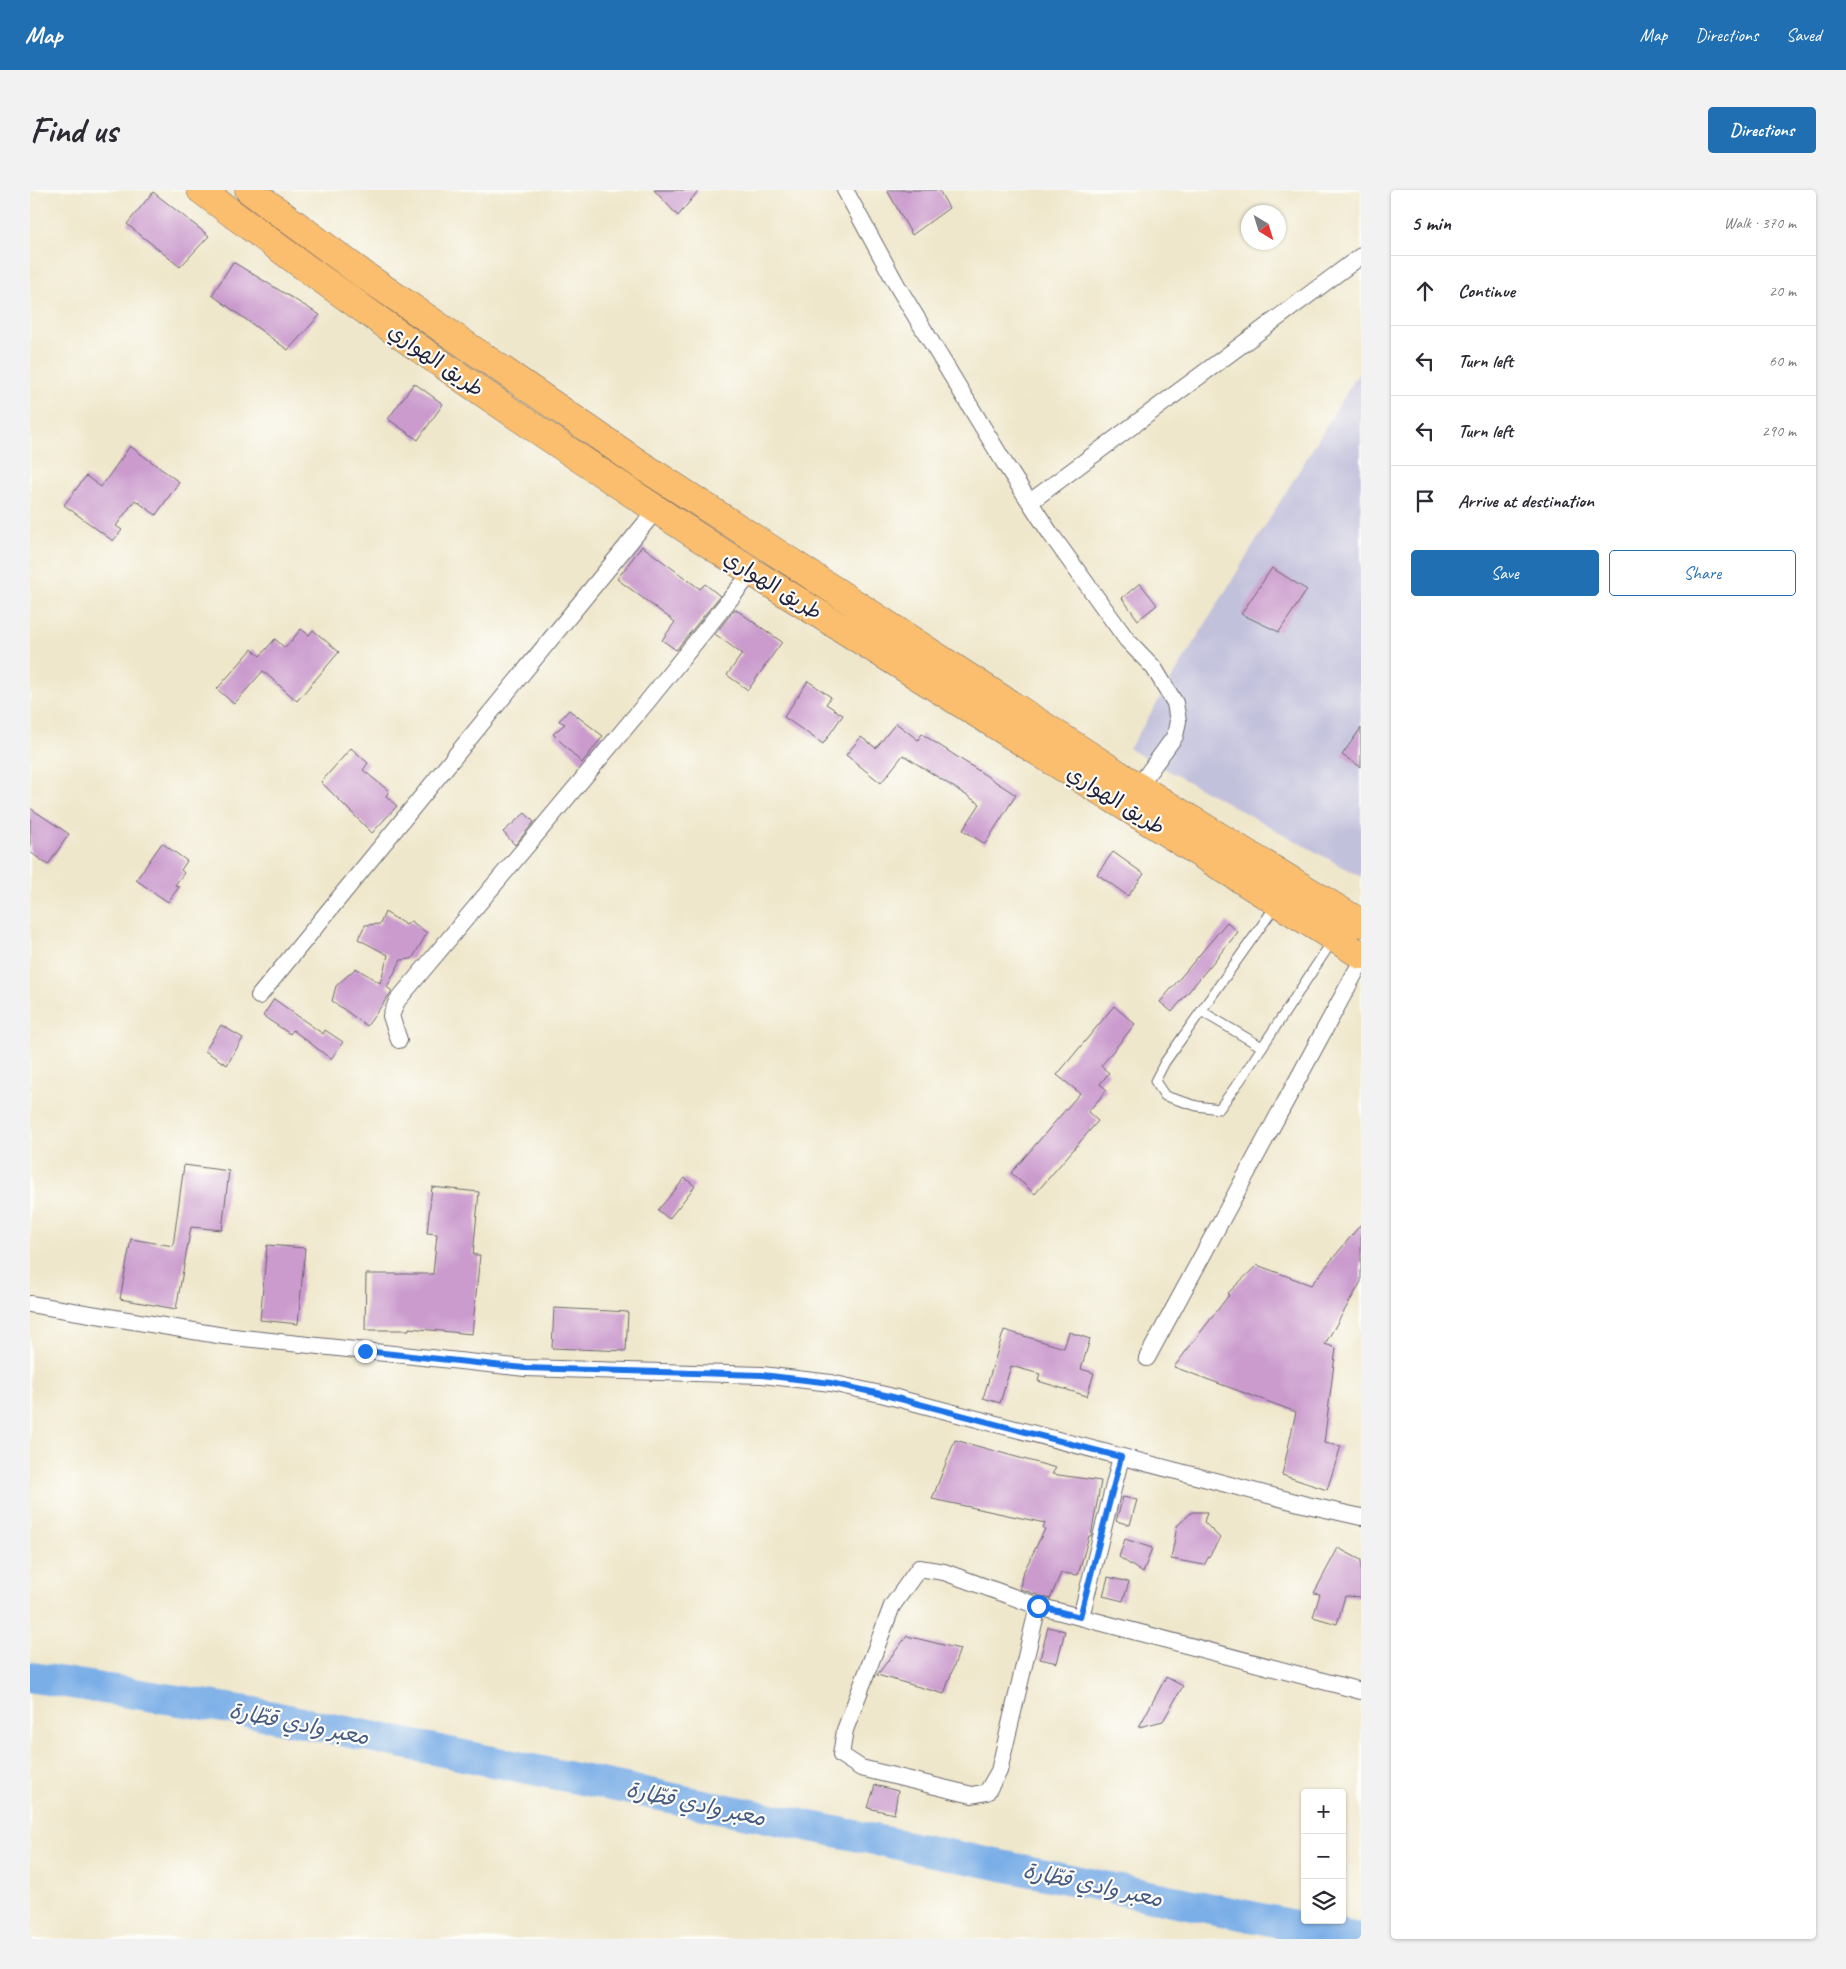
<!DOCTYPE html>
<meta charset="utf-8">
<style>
:root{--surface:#fff;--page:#f2f2f3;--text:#2b2b33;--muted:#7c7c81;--line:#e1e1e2;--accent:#1f6fb2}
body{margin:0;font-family:Caveat,"Playpen Sans Arabic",sans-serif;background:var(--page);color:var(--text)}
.controls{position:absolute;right:15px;bottom:15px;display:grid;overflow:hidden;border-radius:5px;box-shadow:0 1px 4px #0004}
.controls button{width:45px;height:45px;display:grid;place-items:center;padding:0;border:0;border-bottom:1px solid var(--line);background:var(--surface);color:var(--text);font:25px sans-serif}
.compass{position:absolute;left:1211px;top:15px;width:45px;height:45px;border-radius:50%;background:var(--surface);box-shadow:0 1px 4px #0004;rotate:142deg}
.stop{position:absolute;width:15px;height:15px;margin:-11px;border:4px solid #1a73e8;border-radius:50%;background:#fff}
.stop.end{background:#1a73e8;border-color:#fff;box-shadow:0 1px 5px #0008}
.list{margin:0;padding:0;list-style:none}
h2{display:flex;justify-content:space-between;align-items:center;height:65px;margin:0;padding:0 20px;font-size:21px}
h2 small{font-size:16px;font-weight:400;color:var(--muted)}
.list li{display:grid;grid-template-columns:32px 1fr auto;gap:15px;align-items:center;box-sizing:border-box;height:70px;padding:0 20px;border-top:1px solid var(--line)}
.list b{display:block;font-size:19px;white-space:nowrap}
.list em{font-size:16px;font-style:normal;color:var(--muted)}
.actions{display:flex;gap:10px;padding:15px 20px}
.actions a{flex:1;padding:11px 0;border:1px solid var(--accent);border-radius:5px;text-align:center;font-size:18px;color:var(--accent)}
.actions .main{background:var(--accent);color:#fff}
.icon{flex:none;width:28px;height:28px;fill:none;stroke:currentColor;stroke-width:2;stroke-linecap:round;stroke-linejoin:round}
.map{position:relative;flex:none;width:1331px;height:1749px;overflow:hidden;border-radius:5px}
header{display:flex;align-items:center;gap:30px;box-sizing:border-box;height:70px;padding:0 25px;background:var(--accent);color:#fff}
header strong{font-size:24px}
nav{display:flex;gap:28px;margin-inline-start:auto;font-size:18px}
.intro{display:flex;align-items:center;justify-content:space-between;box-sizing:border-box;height:120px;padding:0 30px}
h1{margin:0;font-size:35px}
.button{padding:12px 22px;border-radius:5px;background:var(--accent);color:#fff;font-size:18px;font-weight:700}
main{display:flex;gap:30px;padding:0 30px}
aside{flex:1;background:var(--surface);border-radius:5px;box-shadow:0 1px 4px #0004}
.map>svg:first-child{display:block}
.industrial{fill:#c2c1dc}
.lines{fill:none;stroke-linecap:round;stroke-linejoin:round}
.river{stroke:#7aaee7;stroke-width:31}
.building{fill:#cb9bce}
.service-casing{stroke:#6a676d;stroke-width:11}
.minor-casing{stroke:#6a676d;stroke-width:18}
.trunk-casing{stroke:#6a676d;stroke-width:29}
.service{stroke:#fff;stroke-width:9}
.minor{stroke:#fff;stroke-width:16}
.trunk{stroke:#fabe6e;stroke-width:28}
.route{stroke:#1a73e8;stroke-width:6}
.labels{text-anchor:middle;stroke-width:4.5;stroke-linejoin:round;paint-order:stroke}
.street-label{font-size:21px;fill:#22223b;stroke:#fdfcf7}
.water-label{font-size:22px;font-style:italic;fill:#455a80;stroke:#fdfcf7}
</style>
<header>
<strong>Map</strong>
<nav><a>Map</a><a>Directions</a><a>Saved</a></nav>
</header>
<div class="intro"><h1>Find us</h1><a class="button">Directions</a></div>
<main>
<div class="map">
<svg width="1331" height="1749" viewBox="0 0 1331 1749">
<rect width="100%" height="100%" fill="#fdfcf7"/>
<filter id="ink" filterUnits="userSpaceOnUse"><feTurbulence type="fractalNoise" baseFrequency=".02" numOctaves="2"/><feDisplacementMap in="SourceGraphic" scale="10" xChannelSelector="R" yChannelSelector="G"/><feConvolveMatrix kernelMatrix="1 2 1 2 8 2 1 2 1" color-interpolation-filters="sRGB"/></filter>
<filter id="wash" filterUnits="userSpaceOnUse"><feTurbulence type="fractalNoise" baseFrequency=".0096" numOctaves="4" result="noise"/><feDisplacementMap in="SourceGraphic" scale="20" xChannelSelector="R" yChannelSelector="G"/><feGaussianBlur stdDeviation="1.12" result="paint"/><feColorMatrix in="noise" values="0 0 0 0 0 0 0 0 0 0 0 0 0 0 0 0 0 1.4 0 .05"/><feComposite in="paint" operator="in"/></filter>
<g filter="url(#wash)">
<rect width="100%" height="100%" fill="#efe7cb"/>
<path class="industrial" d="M1331 179V687L1099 559Z"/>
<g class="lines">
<path class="river" d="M0 1487 221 1522 1331 1749"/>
</g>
<g id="blocks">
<path class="building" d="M624 0H669L648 26Z
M857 0H909L919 18 882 45Z
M123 2 179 46 150 77 97 34Z
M203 72 290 125 258 160 182 105Z
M384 193 413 214 388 250 358 229Z
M100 256 149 292 126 325 105 310 86 336 92 340 83 351 34 315 56 286 71 297Z
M612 356 670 399 675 394 690 406 646 460 632 450 645 432 587 389Z
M1242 378 1277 400 1249 442 1211 424Z
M1110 393 1127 415 1108 430 1092 408Z
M705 419 752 452 718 500 697 485 712 464 685 444Z
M271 439 279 445 283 440 309 462 267 511 233 481 204 514 187 499 222 459 230 466 245 449 255 458Z
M778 491 801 507 796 514 813 525 793 554 754 527Z
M539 520 573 546 552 573 523 544 535 534 529 531Z
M866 533 888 550 892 544 986 605 955 654 933 640 950 614 873 565 851 593 816 565 831 547 846 558Z
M1331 538V577L1312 565Z
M321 558 338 573 333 580 359 601 356 606 367 616 342 643 291 592Z
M0 618 39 644 18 675 0 662Z
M495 623 504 632 485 655 473 642Z
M132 653 157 671 151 680 154 683 145 695 149 697 138 712 106 690Z
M1083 662 1114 684 1098 706 1067 684Z
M355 722 376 735 381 731 397 743 382 769 371 770 357 797 362 801 337 836 302 811 306 796 326 778 350 793 358 765 328 749 335 735 350 734Z
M1197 732 1208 742 1142 822 1130 812Z
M244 809 293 844 295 840 313 852 301 869 263 840 260 844 233 826Z
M1084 816 1105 834 1071 876 1079 883 1070 894 1077 900 1058 922 1068 931 1005 1004 981 983 1050 903 1027 885Z
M191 835 213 848 197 875 175 861Z
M154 975 199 981 192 1040 161 1037 146 1119 90 1109 101 1049 143 1056Z
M655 988 665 996 639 1029 628 1020Z
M402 997 449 1002 443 1065H450L442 1144 379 1138V1140H335L336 1084H403L407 1044 397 1043Z
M1331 1034V1092L1295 1154 1306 1158 1294 1253 1311 1256 1297 1300 1252 1285 1266 1222 1144 1177 1199 1105 1197 1104 1227 1075 1281 1095Z
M237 1055 275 1058 268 1134 230 1130Z
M524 1118 598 1122 596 1161 522 1158Z
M974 1140 1034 1158 1039 1142 1060 1149 1051 1179 1064 1183 1057 1206 1008 1191 1010 1184 981 1176 970 1213 953 1208Z
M925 1250 1026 1278 1022 1284 1071 1291 1061 1346H1059L1048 1385 1031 1383 1020 1409 990 1399 992 1385 1015 1339 1013 1338 1015 1333 902 1309Z
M1093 1307 1107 1310 1100 1335 1086 1331Z
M1162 1322H1177L1174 1332 1190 1348 1174 1375 1141 1369 1147 1336Z
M1095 1349 1122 1358 1113 1383 1089 1367Z
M1308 1358 1331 1370V1407L1315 1406 1307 1434 1283 1427 1290 1404 1284 1403Z
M1078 1387 1099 1392 1093 1411 1073 1406Z
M1018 1437 1035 1441 1027 1473 1010 1469Z
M877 1446 930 1459 914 1504 847 1485Z
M1136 1487 1153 1496 1133 1531 1109 1537Z
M845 1595 868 1601 864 1624 838 1618Z"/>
</g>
</g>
<g filter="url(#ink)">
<use href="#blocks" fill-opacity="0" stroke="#6a676d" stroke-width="1"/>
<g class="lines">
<g class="service-casing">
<path id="service" d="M1247 714 1135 872 1125 891 1135 906 1167 916 1189 919 1211 889 1303 750
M1171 821 1232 857"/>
</g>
<g class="minor-casing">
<path id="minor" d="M815 0 868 97 975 274 1020 343 1097 450 1124 478 1145 513 1148 531 1145 546 1108 597
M1000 312 1331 66
M229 806 626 320
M369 850 361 826 367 811 617 512 722 382
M0 1114 194 1146 495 1178 732 1185 801 1193 855 1205 1273 1314 1331 1327
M1117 1168 1331 772
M1008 1416 969 1581 957 1602 942 1605 831 1578 811 1565 815 1540 862 1416 889 1378 914 1382 1008 1416 1331 1501
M1051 1427 1091 1267"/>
</g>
<g class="trunk-casing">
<path id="trunk" d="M171 0C349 135 534 260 722 382L1331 765
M219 0 334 85 608 273 1108 597 1331 733"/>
</g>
<use href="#service" class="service"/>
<use href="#minor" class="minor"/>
<use href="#trunk" class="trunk"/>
</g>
</g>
<g class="lines" filter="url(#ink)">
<path class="route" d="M335 1161 494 1178 732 1185 801 1193 855 1205 1091 1267 1050 1427 1008 1416"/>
</g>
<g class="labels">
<g class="street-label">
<text transform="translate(406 170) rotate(35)" y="7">طريق الهواري</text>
<text transform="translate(743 395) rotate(32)" y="7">طريق الهواري</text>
<text transform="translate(1086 610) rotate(32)" y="7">طريق الهواري</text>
</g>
<g class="water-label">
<text transform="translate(269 1533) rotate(11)" y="8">معبر وادي قطّارة</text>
<text transform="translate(666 1613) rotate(12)" y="8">معبر وادي قطّارة</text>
<text transform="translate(1063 1694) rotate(12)" y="8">معبر وادي قطّارة</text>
</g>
</g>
</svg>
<div class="controls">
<button>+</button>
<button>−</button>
<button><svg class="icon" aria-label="layers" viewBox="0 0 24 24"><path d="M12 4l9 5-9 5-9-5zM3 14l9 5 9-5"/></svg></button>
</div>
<svg class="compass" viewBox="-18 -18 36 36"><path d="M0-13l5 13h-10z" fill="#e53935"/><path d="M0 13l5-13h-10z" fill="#7c7c81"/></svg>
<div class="stop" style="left:1008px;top:1416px"></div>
<div class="stop end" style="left:335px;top:1161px"></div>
</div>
<aside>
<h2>5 min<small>Walk · 370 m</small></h2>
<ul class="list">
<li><svg class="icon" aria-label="ahead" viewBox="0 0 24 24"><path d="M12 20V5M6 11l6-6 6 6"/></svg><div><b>Continue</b></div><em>20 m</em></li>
<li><svg class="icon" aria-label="left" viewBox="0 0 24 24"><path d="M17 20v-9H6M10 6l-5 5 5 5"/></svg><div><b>Turn left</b></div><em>60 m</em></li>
<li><svg class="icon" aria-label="left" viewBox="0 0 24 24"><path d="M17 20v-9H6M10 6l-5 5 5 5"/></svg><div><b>Turn left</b></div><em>290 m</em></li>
<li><svg class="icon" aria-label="arrive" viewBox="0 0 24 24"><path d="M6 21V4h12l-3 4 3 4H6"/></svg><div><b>Arrive at destination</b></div></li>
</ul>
<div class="actions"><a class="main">Save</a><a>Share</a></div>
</aside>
</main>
